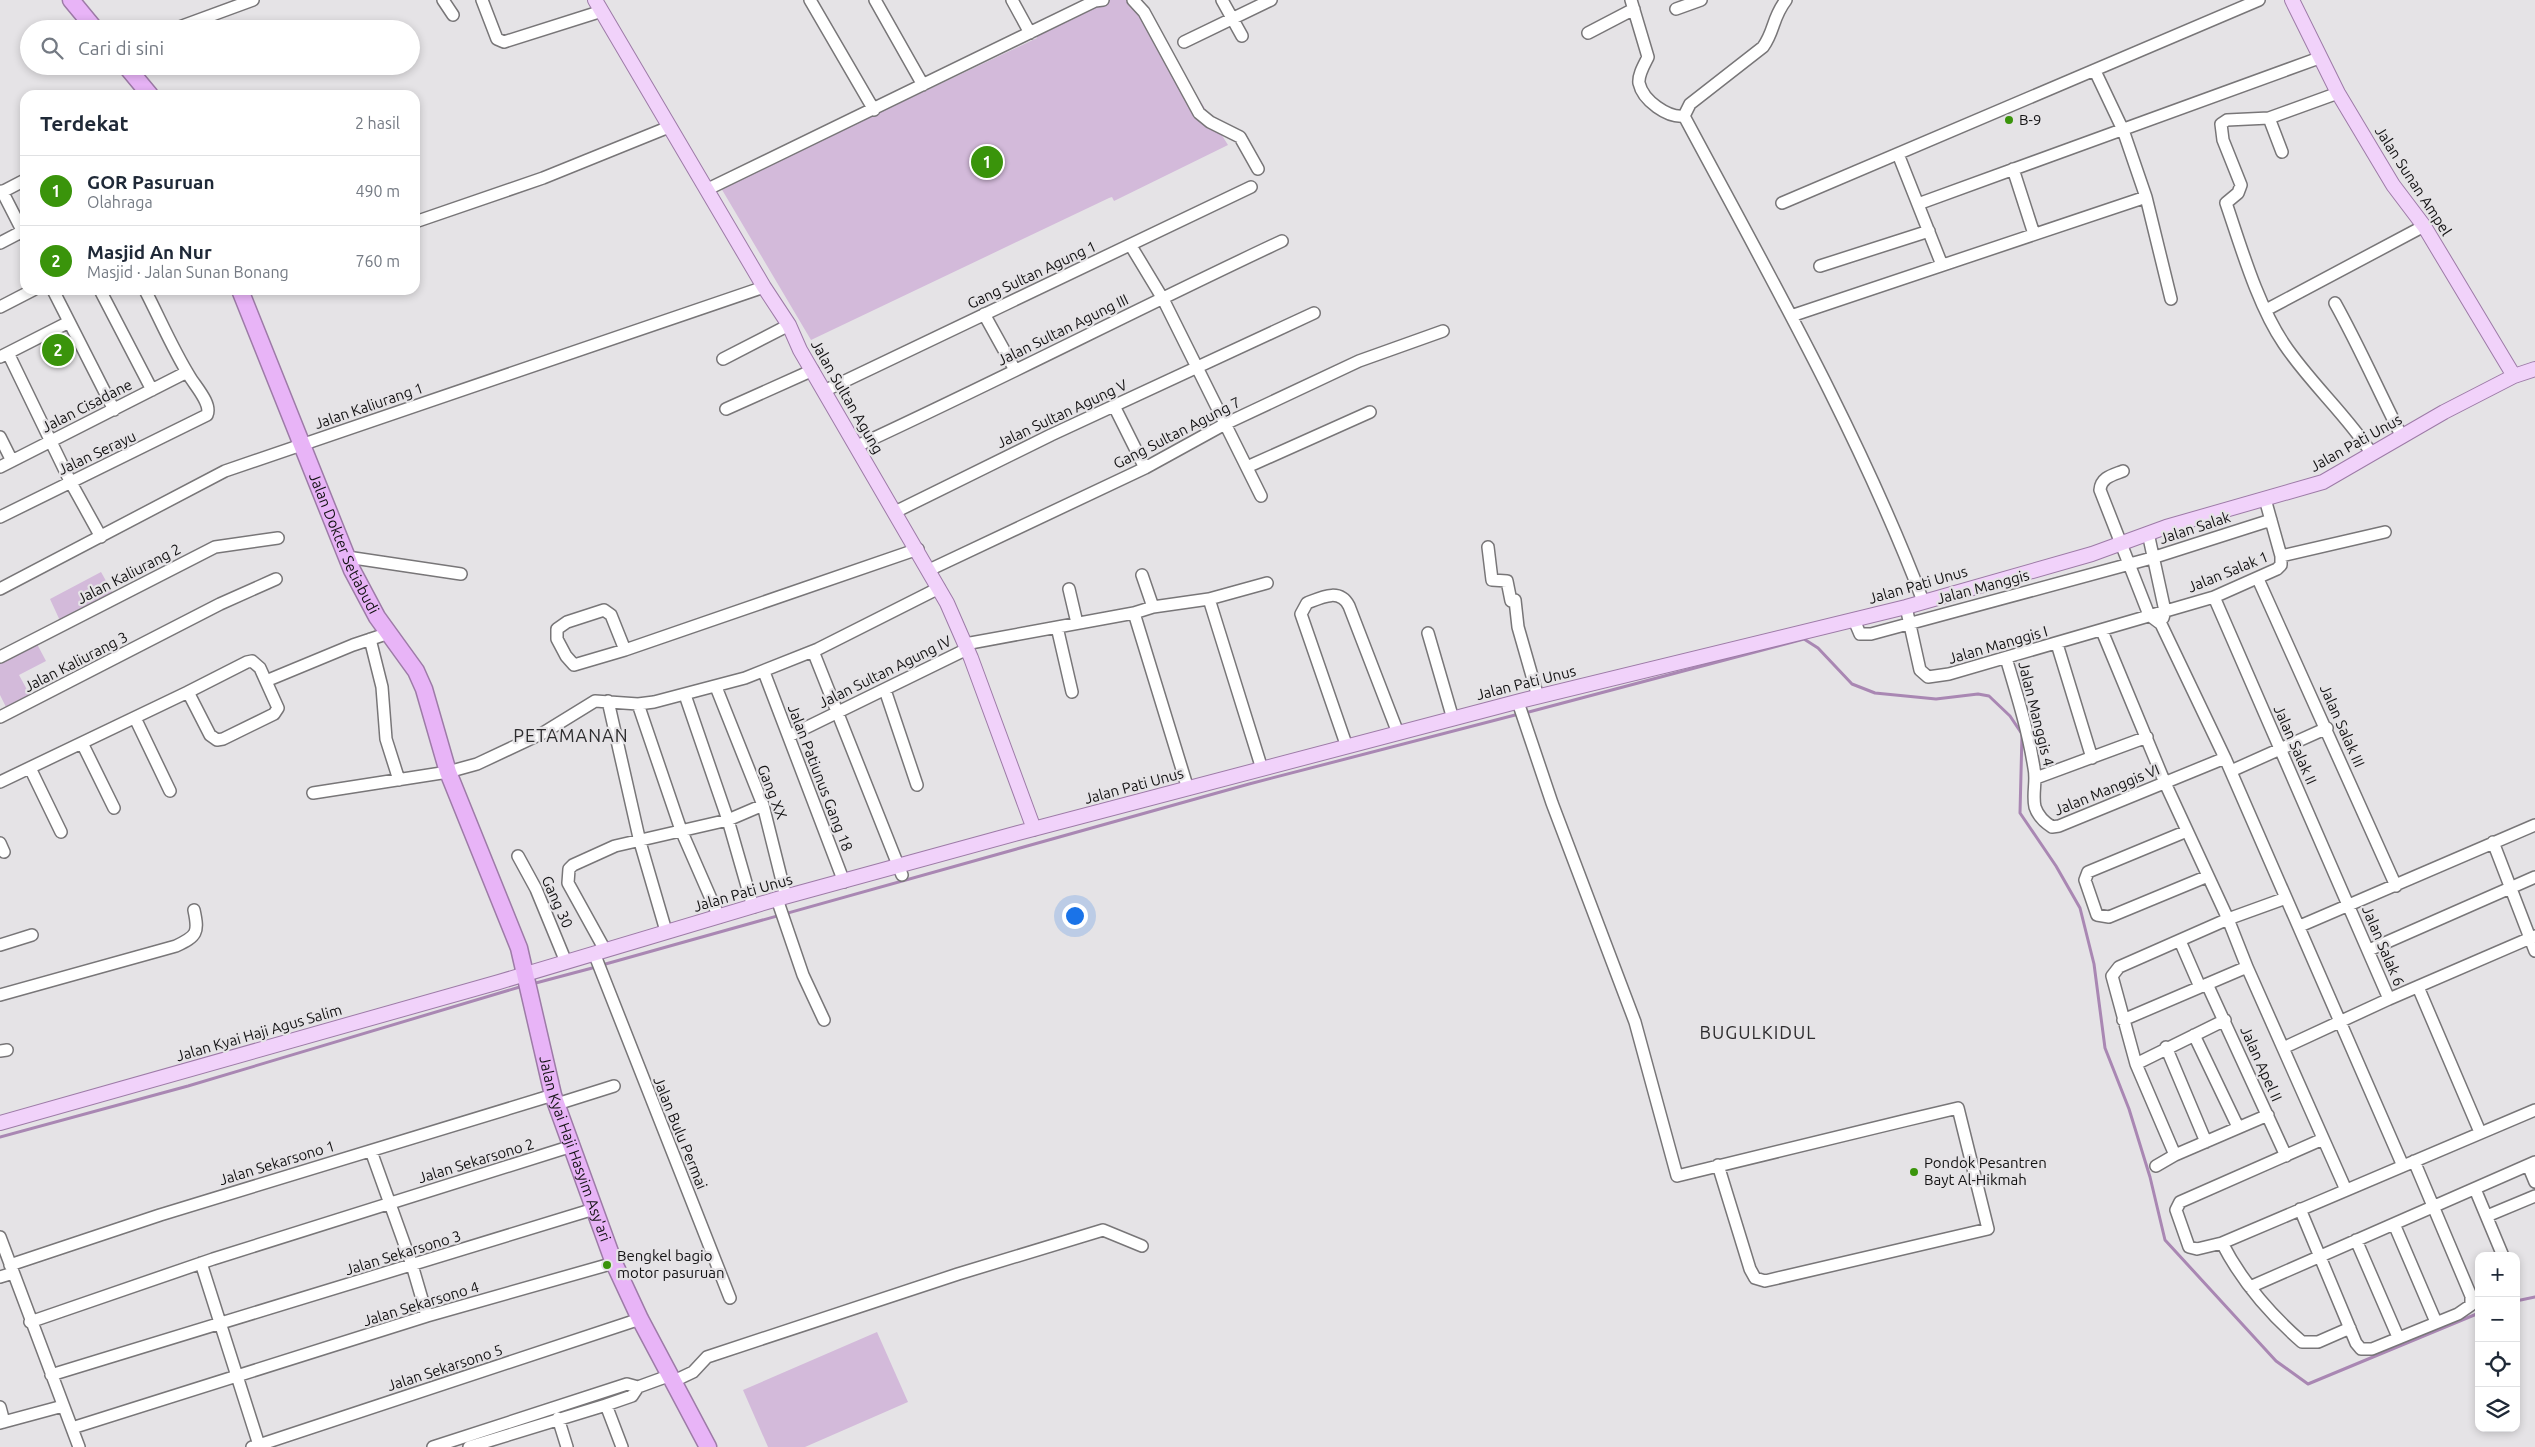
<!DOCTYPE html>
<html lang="id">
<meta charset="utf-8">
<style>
:root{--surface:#fff;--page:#f2f2f3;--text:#1f2937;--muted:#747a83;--line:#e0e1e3;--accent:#3a940b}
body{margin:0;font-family:Ubuntu,sans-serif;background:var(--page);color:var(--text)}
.controls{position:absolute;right:15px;bottom:15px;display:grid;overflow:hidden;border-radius:10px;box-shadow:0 2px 8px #0003}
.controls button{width:45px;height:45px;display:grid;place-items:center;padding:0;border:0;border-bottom:1px solid var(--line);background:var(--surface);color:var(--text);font:25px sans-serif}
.you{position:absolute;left:1074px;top:915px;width:18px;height:18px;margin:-12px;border:4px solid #fff;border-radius:50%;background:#1a73e8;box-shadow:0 0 0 8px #1a73e833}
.badge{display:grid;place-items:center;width:32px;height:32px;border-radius:50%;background:var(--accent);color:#fff;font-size:16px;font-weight:700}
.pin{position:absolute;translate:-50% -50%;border:2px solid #fff;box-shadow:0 1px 5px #0006}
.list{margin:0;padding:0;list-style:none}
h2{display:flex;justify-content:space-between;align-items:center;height:65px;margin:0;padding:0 20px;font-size:21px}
h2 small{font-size:16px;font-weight:400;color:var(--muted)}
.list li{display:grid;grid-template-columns:32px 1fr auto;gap:15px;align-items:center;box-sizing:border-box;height:70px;padding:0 20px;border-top:1px solid var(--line)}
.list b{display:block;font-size:19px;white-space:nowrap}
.list p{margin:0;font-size:16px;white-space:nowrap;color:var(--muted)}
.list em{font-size:16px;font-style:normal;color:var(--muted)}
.icon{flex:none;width:28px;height:28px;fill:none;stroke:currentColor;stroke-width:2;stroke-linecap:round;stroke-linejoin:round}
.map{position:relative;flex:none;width:2535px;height:1447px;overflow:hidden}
.search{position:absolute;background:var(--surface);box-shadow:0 2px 8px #0003;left:20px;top:20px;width:400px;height:55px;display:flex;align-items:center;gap:12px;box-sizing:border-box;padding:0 18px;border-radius:28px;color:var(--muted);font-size:19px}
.panel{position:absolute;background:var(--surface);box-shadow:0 2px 8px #0003;left:20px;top:90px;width:400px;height:205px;border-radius:15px}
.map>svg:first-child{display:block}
.green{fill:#d3bada}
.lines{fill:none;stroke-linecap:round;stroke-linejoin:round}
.stream{stroke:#a987b3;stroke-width:3}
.minor-casing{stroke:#787678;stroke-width:14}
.major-casing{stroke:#9d7ba7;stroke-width:16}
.highway-casing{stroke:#9d7ba7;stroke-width:19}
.minor{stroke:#fff;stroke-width:11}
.major{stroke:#f1d2fa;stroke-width:14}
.highway{stroke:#e8b4f7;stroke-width:16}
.poi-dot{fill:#3a940b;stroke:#e5e3e6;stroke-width:2}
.labels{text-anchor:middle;stroke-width:4.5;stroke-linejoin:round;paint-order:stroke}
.poi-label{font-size:15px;fill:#131213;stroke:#e5e3e6;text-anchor:start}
.street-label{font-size:15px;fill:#131213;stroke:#e5e3e6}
.quarter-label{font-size:18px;letter-spacing:1px;fill:#2d2c2e;stroke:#e5e3e6}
</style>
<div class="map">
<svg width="2535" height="1447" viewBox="0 0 2535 1447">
<rect width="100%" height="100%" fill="#e5e3e6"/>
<path class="green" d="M1083 0H1137L1228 145 1114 201 1112 197 1109 198 811 340 721 188 1037 38 1033 25Z
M101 572 114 595 61 623 50 599Z
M37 644 46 661 19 675 31 697 7 709 0 695V662Z
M877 1332 908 1402 805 1447H768L743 1390Z"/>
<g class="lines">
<path class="stream" d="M1525 713 1804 639 1818 648 1852 684 1875 693 1936 699 1978 694 1989 696 2010 716 2022 734 2020 813 2056 866 2080 908 2094 964 2105 1048 2129 1109 2150 1177 2165 1240 2276 1361 2308 1384 2479 1313
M602 965 1249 784 1519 714
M532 984 596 967
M0 1137 188 1086 523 986
M2516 1301 2535 1297"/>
<g class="minor-casing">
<path id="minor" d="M443 0 453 15
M482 0 497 39 504 42 602 11
M810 0 874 110
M875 0 923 85
M1012 0 1030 33
M1133 0 1144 12 1199 113 1210 122 1240 137 1258 169
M1222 0 1242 36
M1631 0 1648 57C1644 65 1638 75 1639 83 1643 101 1668 118 1684 116
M1786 0C1772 18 1775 30 1763 47L1690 104 1684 116C1769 275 1859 433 1923 601
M1676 9 1701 0
M174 29 253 0
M1588 33 1634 9
M1184 42 1271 0
M2095 71 2123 130 2146 197 2171 299
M2338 93 2269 118 2227 120 2221 124 2223 140 2241 185 2238 193 2226 203C2241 247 2258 306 2284 344 2310 383 2346 414 2372 454
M2269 118 2282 152
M1898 154 1942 265
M2013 169 2034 234
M708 189 1095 1 1103 0
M2 191 25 236
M0 193 25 180
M1782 203 2259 0
M1918 204 2319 58
M415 222 543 178 669 127
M0 243 23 231
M1131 246 1163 299 1261 496
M1820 266 1929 231
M53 290 114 410
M100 290 152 390
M2335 303C2359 346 2379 392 2402 437
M0 307 33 290
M2266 310 2424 226
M984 314 1015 370
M1791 316 2146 197
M8 353 70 481 101 537
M0 357 69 322
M723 359 789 325
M824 391 1251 187
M1114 406 1145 468
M726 409 813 370
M0 437 12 461
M857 446C1000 380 1139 308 1282 241
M0 467 187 372
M1247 467 1370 412
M2123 471C2113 475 2101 477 2100 490L2149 615 2161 624 2225 758 2403 1166
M895 512 1051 435 1314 313
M0 517 207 415C212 404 196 387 190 377 173 350 160 319 145 290
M2148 533 2165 611 2163 618
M1488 547 1492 580 1507 581 1511 601 1515 600 1518 627 1538 697
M2281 556 2385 532
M347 557 461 574
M929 570 1145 468 1225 424 1359 361 1443 331
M1142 575 1153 607
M2258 579 2396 886
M0 589 225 471 764 287
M1069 589 1077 623
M2214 597 2389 999
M1209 599 1267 583
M1906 607 1920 670 1928 677 1949 674 2214 597 2277 569 2281 565V556L2265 499
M1134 613 1153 607 1209 599 1262 769
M1854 620 1860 634H1871L2152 558 2271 520
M1057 627 1072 692
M2102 631 2165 783 2228 919 2247 967 2346 1190
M1428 633 1453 719
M370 639 382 687 386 739 399 780
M965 644 1134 613 1188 789
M2057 644 2092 758
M625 650 611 615 604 610 567 622 557 629V639L566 656 574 665 625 650 918 549
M813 651 902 875
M0 657 215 547 278 538
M2006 658C2017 695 2028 730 2034 768 2037 781 2032 794 2035 807 2038 816 2044 822 2052 827L2059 826 2225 758
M764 672 844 882
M266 681 353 645 389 633
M716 687 763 805 786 897
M885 690 917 785
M685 695 728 820 753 907
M608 701 640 842 666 931
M1520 701V708L1552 803 1635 1022 1677 1176C1770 1153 1864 1130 1958 1108L1988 1229 1765 1281 1755 1278 1750 1269 1718 1165
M638 704 681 830 719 917
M0 717 220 604 276 579
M135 718 170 791
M789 736 967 649
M82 743 114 808
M1347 747 1301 614 1307 603C1322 597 1340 588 1349 606L1398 733
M30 768 61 832
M2231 771 2327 728
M2036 778 2147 737
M0 782 188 692 247 662 252 661 260 668 278 708 274 714 223 739 217 740 210 735 188 692
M313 793 448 772 477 764 543 733 595 701 638 704 654 702 745 678 818 649 939 588
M2187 831 2088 872 2085 880 2097 915 2109 917 2208 876
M2493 842 2535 951
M0 843 4 852
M518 856 536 889 566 962
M777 899 803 975 824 1020
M2300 926 2535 825
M2180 941 2200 987
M0 945 32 935
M605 950 568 883 569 869 573 865 615 846 728 820 763 805
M2369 950 2535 877
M594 953 730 1298
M2207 984 2286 1156
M2418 987 2480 1132
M0 995 176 946C197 936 199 933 194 910
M2123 1020 2247 967
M2194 1035 2238 1127
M2166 1047 2206 1142
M2283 1048 2389 999 2535 936
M0 1051 7 1050
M2136 1064 2225 1020
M557 1104 614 1086
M2323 1139 2180 1202 2176 1210 2189 1247 2197 1249 2222 1243 2535 1110
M371 1151 412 1265 427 1316
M2175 1155 2136 1064 2112 976 2119 967 2228 919 2286 898
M2528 1165 2535 1182
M2156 1166 2175 1155 2268 1115
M2475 1189 2503 1256
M2300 1209 2356 1343 2361 1349H2372L2458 1314 2471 1305V1296L2414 1161
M2487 1216 2535 1196
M2394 1224 2436 1322
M0 1237 79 1447
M2356 1240 2398 1337
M2222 1243C2241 1280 2271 1315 2302 1342H2318L2350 1328
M201 1263 259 1445 252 1447
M10 1265 160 1215 553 1095
M0 1277 13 1273
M2250 1287 2535 1162
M30 1322 213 1259 572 1146
M51 1375 594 1209
M674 1381 693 1372 707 1357 958 1274 1103 1230 1142 1246
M638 1387 671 1375
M606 1405 622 1447
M0 1407 4 1422
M558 1418 567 1447
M0 1423 63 1406
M72 1428 427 1316 614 1263
M259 1445 640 1319
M433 1447 627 1384 638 1387 632 1396 606 1405 469 1447"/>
</g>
<g class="major-casing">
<path id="major" d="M595 0 764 287 789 325 800 350 947 603 971 658 1034 829
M2292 0 2338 93 2393 185 2424 226 2514 376
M0 1123 499 982 777 899 1018 833 1520 701 1906 607 2092 554 2166 527 2323 482 2444 412 2514 376 2535 369"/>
</g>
<g class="highway-casing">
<g id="highway">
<path d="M71 0 95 29"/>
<path d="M126 66 150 95"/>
<path id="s1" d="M240 290 352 570 377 617 416 671 424 689 448 772 519 948 553 1095 614 1263 640 1319 708 1447"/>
</g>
</g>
<use href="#minor" class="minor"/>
<use href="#major" class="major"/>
<use href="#highway" class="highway"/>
</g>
<g class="poi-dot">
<circle cx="2009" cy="120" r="5"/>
<circle cx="1914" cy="1172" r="5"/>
<circle cx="607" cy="1265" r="5"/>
</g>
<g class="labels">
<g class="poi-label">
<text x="2019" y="125">B-9</text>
<text x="1924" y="1168">Pondok Pesantren<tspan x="1924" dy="17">Bayt Al-Hikmah</tspan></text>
<text x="617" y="1261">Bengkel bagio<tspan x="617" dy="17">motor pasuruan</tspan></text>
</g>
<g class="street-label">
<text transform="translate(2413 181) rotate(57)" y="5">Jalan Sunan Ampel</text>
<text transform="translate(1032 275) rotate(-25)" y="5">Gang Sultan Agung 1</text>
<text transform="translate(1063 330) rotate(-26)" y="5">Jalan Sultan Agung III</text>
<text transform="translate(847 397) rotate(60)" y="5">Jalan Sultan Agung</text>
<text transform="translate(87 406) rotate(-27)" y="5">Jalan Cisadane</text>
<text transform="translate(369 406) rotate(-19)" y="5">Jalan Kaliurang 1</text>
<text transform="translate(1062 414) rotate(-25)" y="5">Jalan Sultan Agung V</text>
<text transform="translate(1177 433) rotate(-27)" y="5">Gang Sultan Agung 7</text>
<text transform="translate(2356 443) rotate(-29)" y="5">Jalan Pati Unus</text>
<text transform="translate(97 453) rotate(-25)" y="5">Jalan Serayu</text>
<text transform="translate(2195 528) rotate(-18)" y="5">Jalan Salak</text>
<text dy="5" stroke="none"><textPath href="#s1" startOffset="274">Jalan Dokter Setiabudi</textPath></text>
<text transform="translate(2228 572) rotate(-22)" y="5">Jalan Salak 1</text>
<text transform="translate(129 574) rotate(-27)" y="5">Jalan Kaliurang 2</text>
<text transform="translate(1918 585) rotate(-16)" y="5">Jalan Pati Unus</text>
<text transform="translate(1983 587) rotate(-15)" y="5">Jalan Manggis</text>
<text transform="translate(1998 645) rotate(-16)" y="5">Jalan Manggis I</text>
<text transform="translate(76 662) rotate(-27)" y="5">Jalan Kaliurang 3</text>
<text transform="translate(885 672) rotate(-26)" y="5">Jalan Sultan Agung IV</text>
<text transform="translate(1526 683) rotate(-14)" y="5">Jalan Pati Unus</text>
<text transform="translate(2036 714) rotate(76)" y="5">Jalan Manggis 4</text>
<text transform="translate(2342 726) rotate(66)" y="5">Jalan Salak III</text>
<text transform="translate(2295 745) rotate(66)" y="5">Jalan Salak II</text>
<text transform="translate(820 778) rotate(69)" y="5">Jalan Patiunus Gang 18</text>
<text transform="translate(1134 786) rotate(-15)" y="5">Jalan Pati Unus</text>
<text transform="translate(2107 790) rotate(-22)" y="5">Jalan Manggis VI</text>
<text transform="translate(772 792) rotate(69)" y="5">Gang XX</text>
<text transform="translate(743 893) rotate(-16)" y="5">Jalan Pati Unus</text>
<text transform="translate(557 902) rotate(66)" y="5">Gang 30</text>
<text transform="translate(2383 946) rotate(67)" y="5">Jalan Salak 6</text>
<text transform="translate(259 1033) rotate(-16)" y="5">Jalan Kyai Haji Agus Salim</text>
<text transform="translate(2261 1064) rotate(66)" y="5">Jalan Apel II</text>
<text transform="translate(680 1133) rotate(68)" y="5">Jalan Bulu Permai</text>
<text dy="5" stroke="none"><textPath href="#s1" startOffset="926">Jalan Kyai Haji Hasyim Asy'ari</textPath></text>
<text transform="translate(476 1161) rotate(-17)" y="5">Jalan Sekarsono 2</text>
<text transform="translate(277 1163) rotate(-17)" y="5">Jalan Sekarsono 1</text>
<text transform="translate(403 1253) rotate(-17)" y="5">Jalan Sekarsono 3</text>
<text transform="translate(421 1304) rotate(-17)" y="5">Jalan Sekarsono 4</text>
<text transform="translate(445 1368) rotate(-18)" y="5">Jalan Sekarsono 5</text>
</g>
<g class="quarter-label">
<text x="571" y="742">PETAMANAN</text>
<text x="1758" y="1039">BUGULKIDUL</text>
</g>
</g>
</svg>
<div class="controls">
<button>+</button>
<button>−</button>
<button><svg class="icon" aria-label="locate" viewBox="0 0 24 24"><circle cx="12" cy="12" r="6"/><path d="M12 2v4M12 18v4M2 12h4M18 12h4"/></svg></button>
<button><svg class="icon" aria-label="layers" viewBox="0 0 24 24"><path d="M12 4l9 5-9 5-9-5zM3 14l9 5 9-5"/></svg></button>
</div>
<div class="you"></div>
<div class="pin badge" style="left:987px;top:162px">1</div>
<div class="pin badge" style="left:58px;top:350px">2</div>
<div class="search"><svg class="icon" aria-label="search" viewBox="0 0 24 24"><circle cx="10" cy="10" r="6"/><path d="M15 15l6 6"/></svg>Cari di sini</div>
<section class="panel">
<h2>Terdekat<small>2 hasil</small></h2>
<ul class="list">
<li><span class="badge">1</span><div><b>GOR Pasuruan</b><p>Olahraga</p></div><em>490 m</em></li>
<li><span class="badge">2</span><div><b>Masjid An Nur</b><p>Masjid · Jalan Sunan Bonang</p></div><em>760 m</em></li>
</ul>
</section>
</div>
